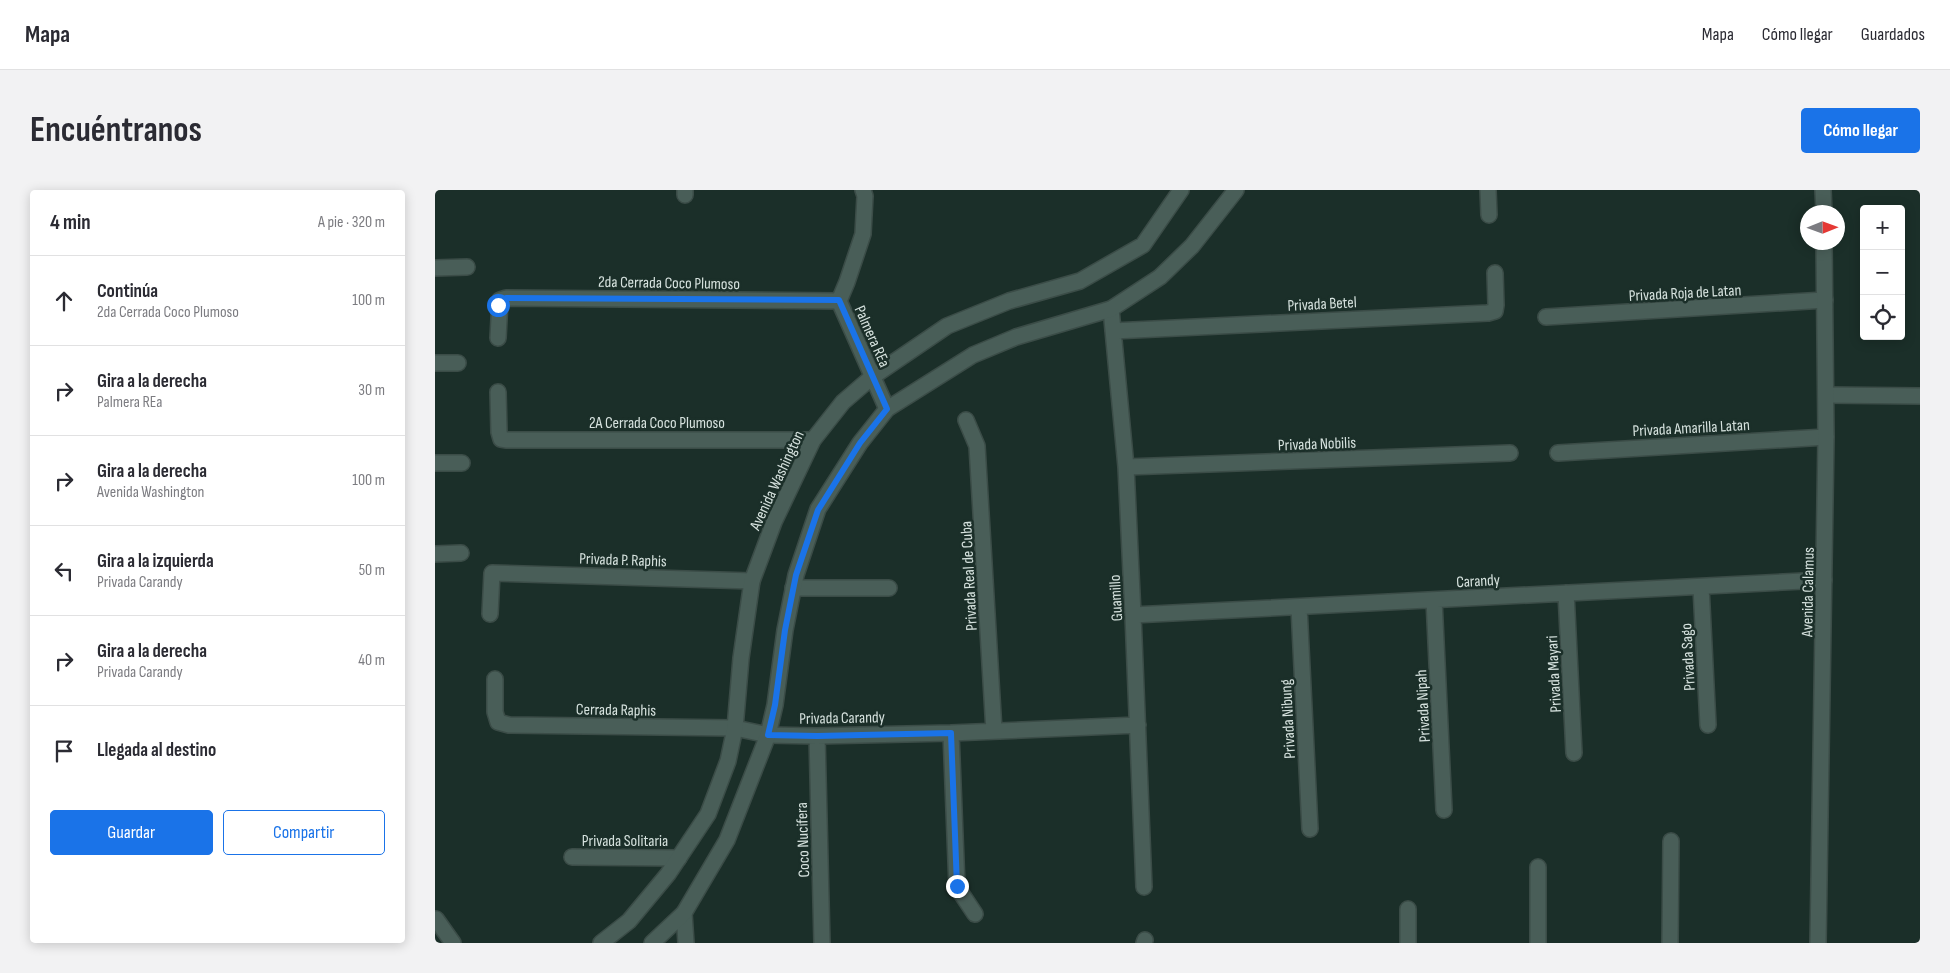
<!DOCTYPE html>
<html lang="es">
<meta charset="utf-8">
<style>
:root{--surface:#fff;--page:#f2f2f3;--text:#2b2b33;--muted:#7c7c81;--line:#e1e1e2;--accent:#1a73e8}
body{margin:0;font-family:"Sofia Sans Condensed",sans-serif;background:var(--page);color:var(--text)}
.controls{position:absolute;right:15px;top:15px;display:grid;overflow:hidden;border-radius:5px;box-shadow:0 2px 12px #0003}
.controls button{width:45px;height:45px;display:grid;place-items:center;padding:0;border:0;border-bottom:1px solid var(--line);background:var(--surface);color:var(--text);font:25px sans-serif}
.compass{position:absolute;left:1365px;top:15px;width:45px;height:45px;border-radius:50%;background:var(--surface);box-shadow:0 2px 12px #0003;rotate:89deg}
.stop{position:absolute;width:15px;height:15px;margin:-11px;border:4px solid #1a73e8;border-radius:50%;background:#fff}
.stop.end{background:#1a73e8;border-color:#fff;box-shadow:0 1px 5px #0008}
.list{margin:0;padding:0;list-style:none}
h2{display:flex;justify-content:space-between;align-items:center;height:65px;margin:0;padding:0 20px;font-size:21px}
h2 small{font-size:16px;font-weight:400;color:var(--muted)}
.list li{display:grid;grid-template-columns:32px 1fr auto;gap:15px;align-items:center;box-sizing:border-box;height:90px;padding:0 20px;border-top:1px solid var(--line)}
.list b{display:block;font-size:19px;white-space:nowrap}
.list p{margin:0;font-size:16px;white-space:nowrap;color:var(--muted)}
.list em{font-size:16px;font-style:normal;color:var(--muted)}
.actions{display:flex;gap:10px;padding:15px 20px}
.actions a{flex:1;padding:11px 0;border:1px solid var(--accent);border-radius:5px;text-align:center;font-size:18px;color:var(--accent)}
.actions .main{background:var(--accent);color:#fff}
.icon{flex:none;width:28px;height:28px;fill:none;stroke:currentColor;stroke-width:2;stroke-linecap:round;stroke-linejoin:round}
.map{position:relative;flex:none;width:1485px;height:753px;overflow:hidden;border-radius:5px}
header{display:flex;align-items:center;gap:30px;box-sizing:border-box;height:70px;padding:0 25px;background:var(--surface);border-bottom:1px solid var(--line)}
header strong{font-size:24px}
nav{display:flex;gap:28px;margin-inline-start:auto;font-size:18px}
.intro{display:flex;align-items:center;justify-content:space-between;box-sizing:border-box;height:120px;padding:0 30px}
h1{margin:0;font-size:35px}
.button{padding:12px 22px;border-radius:5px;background:var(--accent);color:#fff;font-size:18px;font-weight:700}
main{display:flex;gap:30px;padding:0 30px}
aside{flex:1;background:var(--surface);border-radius:5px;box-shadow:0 2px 12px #0003}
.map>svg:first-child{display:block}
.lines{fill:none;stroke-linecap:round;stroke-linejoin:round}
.street-casing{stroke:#3b4c47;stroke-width:18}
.secondary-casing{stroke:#3b4c47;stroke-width:18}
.street{stroke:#495e58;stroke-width:15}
.secondary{stroke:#495e58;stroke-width:15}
.route{stroke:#1a73e8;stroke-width:6}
.labels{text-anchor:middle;stroke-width:5;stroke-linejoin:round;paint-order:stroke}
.street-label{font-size:16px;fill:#d6e2de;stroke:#1b2f29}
</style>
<header>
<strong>Mapa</strong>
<nav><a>Mapa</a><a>Cómo llegar</a><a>Guardados</a></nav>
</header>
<div class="intro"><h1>Encuéntranos</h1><a class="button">Cómo llegar</a></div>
<main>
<aside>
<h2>4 min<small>A pie · 320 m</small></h2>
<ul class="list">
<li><svg class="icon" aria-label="ahead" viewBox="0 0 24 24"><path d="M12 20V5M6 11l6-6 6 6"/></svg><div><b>Continúa</b><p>2da Cerrada Coco Plumoso</p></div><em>100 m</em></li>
<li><svg class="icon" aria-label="right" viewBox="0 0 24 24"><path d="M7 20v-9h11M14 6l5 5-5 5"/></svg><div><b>Gira a la derecha</b><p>Palmera REa</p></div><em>30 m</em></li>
<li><svg class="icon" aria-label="right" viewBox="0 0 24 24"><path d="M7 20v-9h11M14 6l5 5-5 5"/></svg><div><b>Gira a la derecha</b><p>Avenida Washington</p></div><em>100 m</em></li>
<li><svg class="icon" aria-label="left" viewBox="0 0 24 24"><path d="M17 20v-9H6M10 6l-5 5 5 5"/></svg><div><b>Gira a la izquierda</b><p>Privada Carandy</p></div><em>50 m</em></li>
<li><svg class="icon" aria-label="right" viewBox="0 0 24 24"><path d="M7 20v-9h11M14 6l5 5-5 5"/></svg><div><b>Gira a la derecha</b><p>Privada Carandy</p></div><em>40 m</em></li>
<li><svg class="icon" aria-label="arrive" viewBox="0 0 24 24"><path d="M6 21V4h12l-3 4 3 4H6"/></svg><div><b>Llegada al destino</b></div></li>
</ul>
<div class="actions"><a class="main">Guardar</a><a>Compartir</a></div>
</aside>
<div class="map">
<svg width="1485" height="753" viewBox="0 0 1485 753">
<rect width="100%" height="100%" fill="#1b2f29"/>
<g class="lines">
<g class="street-casing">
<path id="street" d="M250 0V5
M428 0 430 6 428 44 412 92 404 111 452 219
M1053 0 1054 25
M0 78 32 77
M676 119 691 277 698 425 709 697
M1111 127 1390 110
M678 141 1053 123 1060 121 1061 115 1060 83
M63 148 65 110 71 108 404 111
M0 173H23
M63 202 64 242 66 249 72 250H378
M1391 205 1485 206
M531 230 542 256 559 541
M1123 263 1391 247
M0 273H27
M691 277 1075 263
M0 364 26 363
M1266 397 1273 535
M358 398H454
M1131 403 1139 563
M999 410 1009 620
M864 417 875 639
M55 424 57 383 317 391
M698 425 1389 390
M60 489V522L63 532 74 535 300 538 333 545 382 546 516 543 703 535
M516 543 522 697 540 724
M382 546 387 753
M137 667 244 668
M973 719V753
M249 723 251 753
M709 753 710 750
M1103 753V677
M1235 753 1236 651"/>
</g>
<g class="secondary-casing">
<path id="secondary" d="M1388 0 1389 22
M1 729 18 753
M166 753 194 731 233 684 273 624 293 571 300 538 306 468 317 391 339 332 378 250 408 212 437 187 512 136 574 111 645 91 708 55 746 0
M217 753 249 723 292 650 333 545 340 515 350 440 361 385 383 319 425 253 452 219 538 165 581 147 676 119 725 87 757 56 801 0
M1383 753 1391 247 1389 52"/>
</g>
<use href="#street" class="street"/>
<use href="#secondary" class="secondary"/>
</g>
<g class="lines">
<path class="route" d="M63 115 65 110 71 108 404 110 452 219 425 253 383 320 361 385 350 440 340 515 333 545 382 546 516 543 522 696"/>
</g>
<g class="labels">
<g class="street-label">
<text transform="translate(234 92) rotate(1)" y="6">2da Cerrada Coco Plumoso</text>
<text transform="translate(1250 102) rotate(-3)" y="6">Privada Roja de Latan</text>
<text transform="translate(887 113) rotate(-3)" y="6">Privada Betel</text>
<text transform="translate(438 146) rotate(66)" y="6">Palmera REa</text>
<text x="222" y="238">2A Cerrada Coco Plumoso</text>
<text transform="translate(1256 237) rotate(-3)" y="6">Privada Amarilla Latan</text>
<text transform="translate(882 253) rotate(-2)" y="6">Privada Nobilis</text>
<text transform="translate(341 290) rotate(-65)" y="6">Avenida Washington</text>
<text transform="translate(188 369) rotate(2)" y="6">Privada P. Raphis</text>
<text transform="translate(533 386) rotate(-93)" y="6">Privada Real de Cuba</text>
<text transform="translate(1043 390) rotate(-3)" y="6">Carandy</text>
<text transform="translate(1372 402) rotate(-89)" y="6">Avenida Calamus</text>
<text transform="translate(680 408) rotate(-93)" y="6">Guamillo</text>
<text transform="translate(1252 467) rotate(-93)" y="6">Privada Sago</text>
<text transform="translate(1118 484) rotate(-93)" y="6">Privada Mayari</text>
<text transform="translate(987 516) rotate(-93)" y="6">Privada Nipah</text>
<text transform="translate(181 519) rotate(1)" y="6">Cerrada Raphis</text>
<text transform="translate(407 527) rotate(-1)" y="6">Privada Carandy</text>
<text transform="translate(852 529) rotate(-93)" y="6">Privada Nibung</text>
<text x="190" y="656">Privada Solitaria</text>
<text transform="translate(367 650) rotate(-92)" y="6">Coco Nucifera</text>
</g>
</g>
</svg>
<div class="controls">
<button>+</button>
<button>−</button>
<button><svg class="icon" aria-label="locate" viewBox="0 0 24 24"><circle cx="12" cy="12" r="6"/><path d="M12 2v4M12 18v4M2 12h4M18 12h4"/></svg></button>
</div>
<svg class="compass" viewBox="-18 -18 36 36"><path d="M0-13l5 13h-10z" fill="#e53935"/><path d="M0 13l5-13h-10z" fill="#7c7c81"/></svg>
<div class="stop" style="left:63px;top:115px"></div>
<div class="stop end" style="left:522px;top:696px"></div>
</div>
</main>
